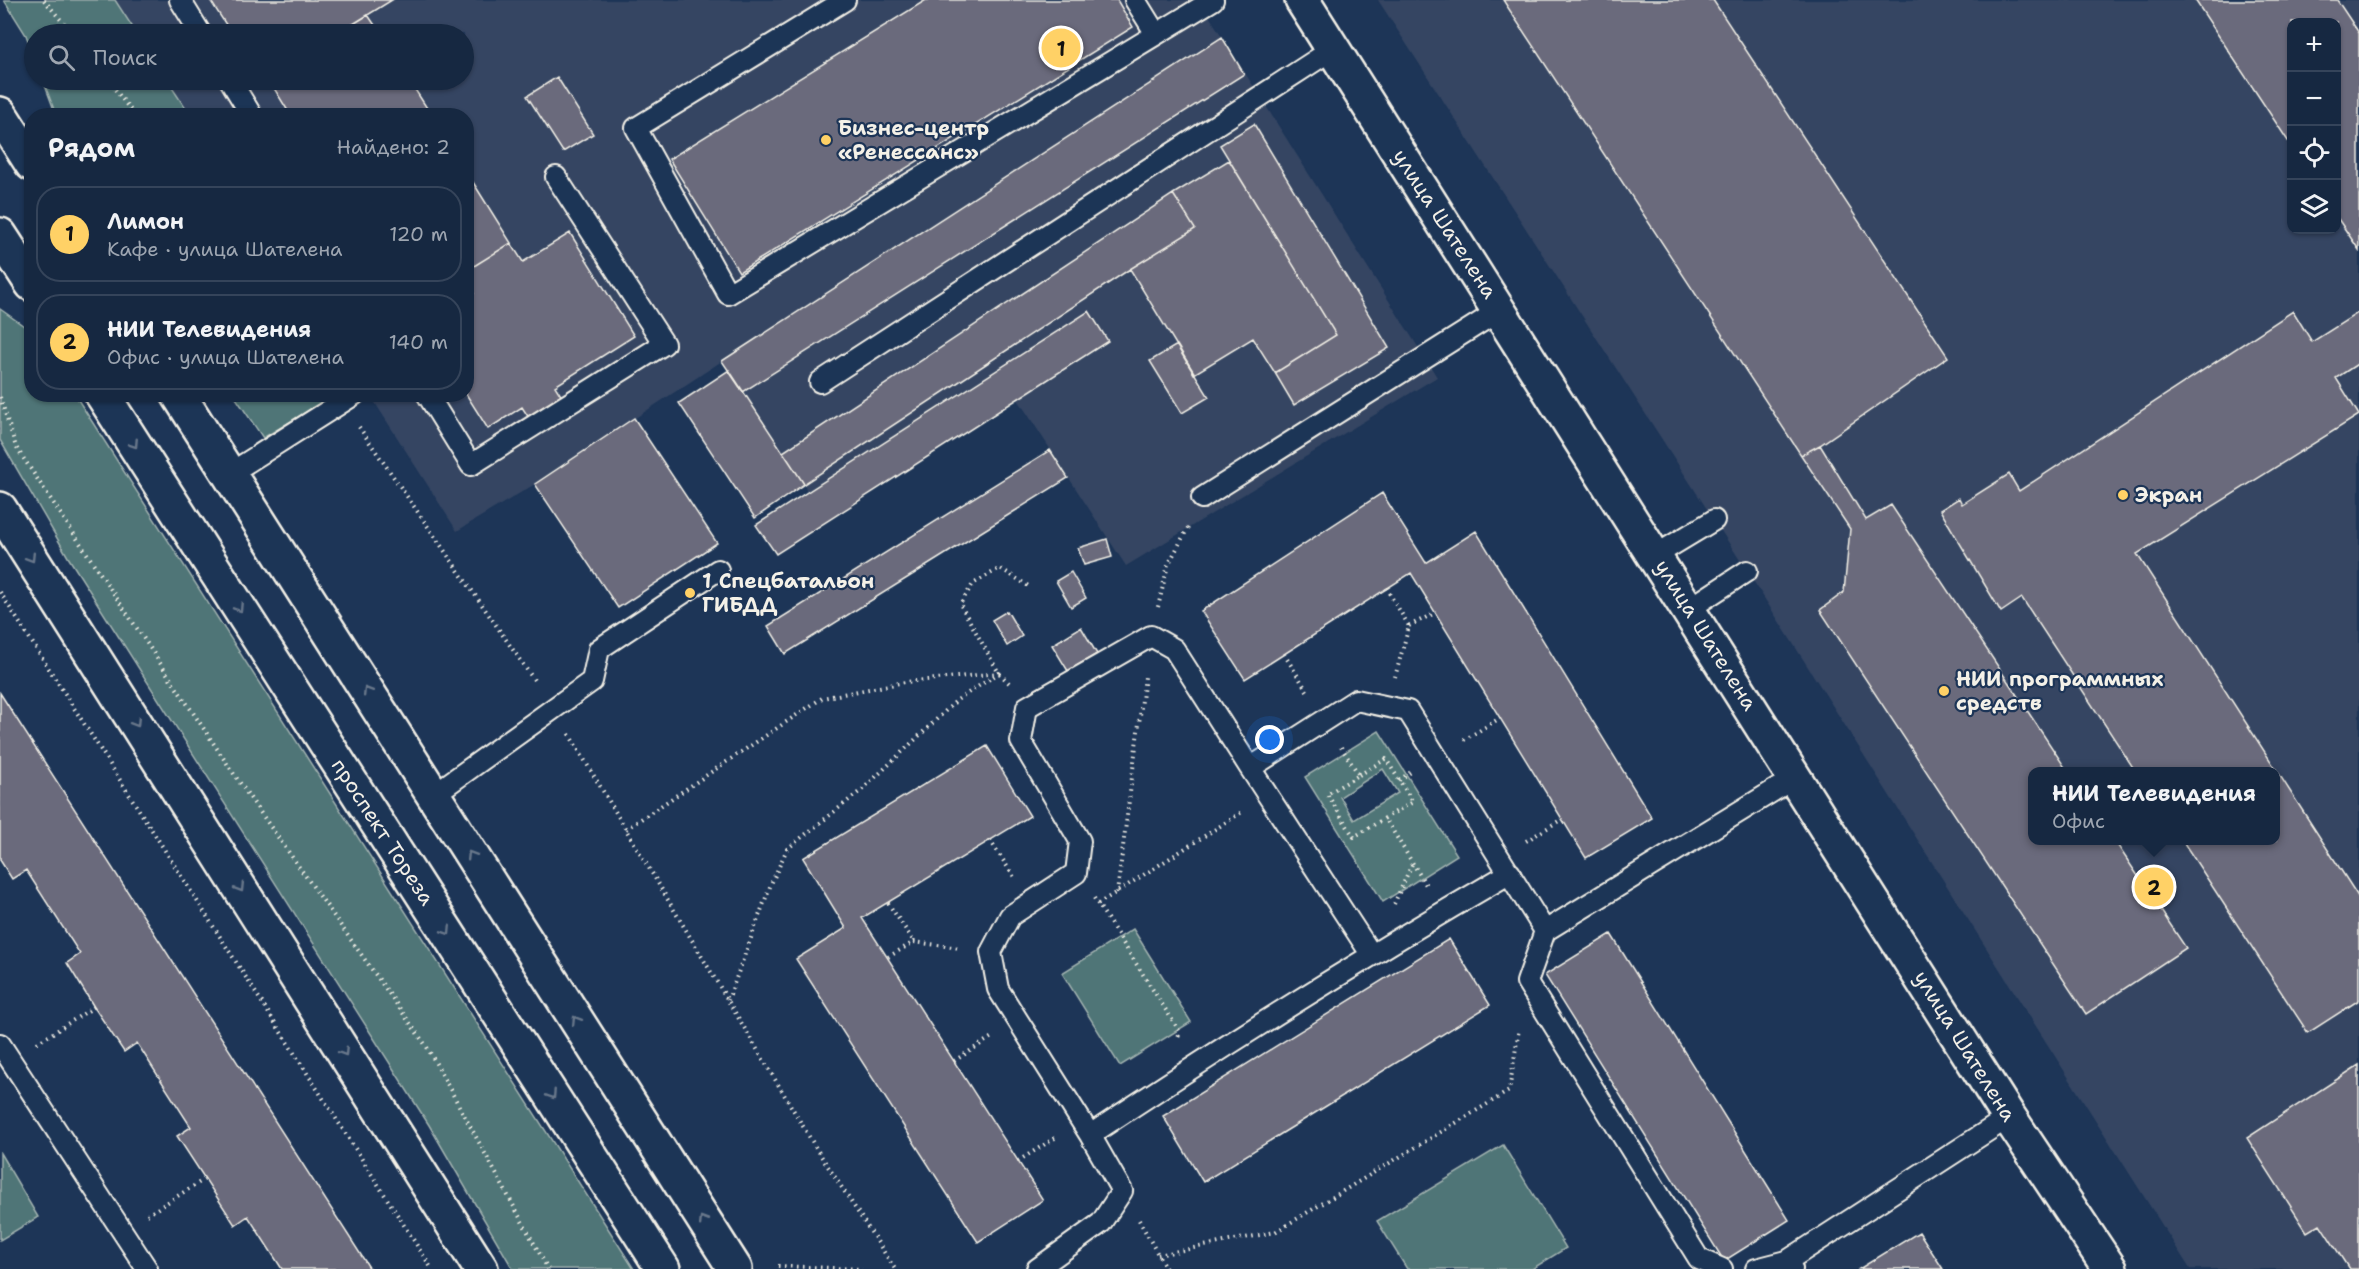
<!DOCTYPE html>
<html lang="ru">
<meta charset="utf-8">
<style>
:root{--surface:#162841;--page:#1f3048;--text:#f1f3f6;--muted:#9ea6b1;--line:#35445a;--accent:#ffd166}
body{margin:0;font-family:"Shantell Sans",sans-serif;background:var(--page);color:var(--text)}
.controls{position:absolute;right:18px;top:18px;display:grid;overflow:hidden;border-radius:12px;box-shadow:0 2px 4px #0004}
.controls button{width:54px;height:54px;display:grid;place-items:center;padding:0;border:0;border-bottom:2px solid var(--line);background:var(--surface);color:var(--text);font:30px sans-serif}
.you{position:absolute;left:1270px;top:740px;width:21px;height:21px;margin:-15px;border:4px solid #fff;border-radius:50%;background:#1a73e8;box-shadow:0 0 0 9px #1a73e833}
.badge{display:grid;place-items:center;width:39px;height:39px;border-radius:50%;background:var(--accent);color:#111;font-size:20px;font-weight:700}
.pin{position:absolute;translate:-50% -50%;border:3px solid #fff;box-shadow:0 2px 6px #0006}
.popup{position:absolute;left:2028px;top:767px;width:252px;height:78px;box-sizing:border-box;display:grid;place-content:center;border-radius:12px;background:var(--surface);filter:drop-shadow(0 2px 4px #0005);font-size:20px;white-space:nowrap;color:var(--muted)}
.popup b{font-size:22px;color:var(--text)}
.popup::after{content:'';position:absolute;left:50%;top:100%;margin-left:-12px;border:12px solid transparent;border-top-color:var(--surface)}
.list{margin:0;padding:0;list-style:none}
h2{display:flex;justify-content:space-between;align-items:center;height:78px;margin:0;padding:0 24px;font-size:26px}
h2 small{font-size:20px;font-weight:400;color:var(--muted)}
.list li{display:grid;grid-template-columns:39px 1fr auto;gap:18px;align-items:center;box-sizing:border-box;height:96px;margin:0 12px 12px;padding:0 12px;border:2px solid var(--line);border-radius:24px}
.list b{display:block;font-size:22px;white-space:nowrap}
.list p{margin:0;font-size:20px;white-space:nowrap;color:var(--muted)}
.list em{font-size:20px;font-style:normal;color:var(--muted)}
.icon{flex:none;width:33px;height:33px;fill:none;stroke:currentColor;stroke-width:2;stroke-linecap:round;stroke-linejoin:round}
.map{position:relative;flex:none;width:2359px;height:1269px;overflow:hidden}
.search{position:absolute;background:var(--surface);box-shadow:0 2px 4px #0004;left:24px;top:24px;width:450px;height:66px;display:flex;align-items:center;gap:15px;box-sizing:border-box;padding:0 21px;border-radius:33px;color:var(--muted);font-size:22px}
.panel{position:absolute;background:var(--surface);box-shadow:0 2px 4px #0004;left:24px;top:108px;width:450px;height:294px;border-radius:24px}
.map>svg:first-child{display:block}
.built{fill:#344562;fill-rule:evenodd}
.green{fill:#4f7577;stroke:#a2b3b0;stroke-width:1.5;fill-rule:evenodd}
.building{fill:#6a6a7b;stroke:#f4f1e8;stroke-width:1.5}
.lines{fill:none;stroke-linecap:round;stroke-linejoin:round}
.lane-casing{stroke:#f4f1e8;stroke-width:24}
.street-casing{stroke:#f4f1e8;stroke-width:38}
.primary-casing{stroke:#f4f1e8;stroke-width:38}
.path{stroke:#f4f1e8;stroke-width:4;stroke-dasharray:1.5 4.5;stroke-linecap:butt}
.lane{stroke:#1d3557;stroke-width:20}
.street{stroke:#1d3557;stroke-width:33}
.primary{stroke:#1d3557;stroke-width:33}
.oneway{stroke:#68778a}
.poi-dot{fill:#ffd166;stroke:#1d3557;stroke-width:2}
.labels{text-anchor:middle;stroke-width:4.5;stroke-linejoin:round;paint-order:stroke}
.poi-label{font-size:21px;font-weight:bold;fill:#f4f1e8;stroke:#1d3557;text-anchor:start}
.street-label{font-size:21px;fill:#f4f1e8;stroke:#1d3557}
</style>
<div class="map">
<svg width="2359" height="1269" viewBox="0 0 2359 1269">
<rect width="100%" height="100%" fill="#1d3557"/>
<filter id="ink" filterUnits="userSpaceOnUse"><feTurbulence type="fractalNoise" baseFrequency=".0167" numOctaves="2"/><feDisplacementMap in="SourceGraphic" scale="12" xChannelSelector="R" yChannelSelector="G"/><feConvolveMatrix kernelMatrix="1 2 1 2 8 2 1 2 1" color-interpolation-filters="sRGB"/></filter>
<g filter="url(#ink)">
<path class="built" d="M115 0H1199L1437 377 1126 566 999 370 807 493 804 484 722 361 535 484 457 531 370 395 466 394V116L190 115 167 80H464V34H137Z
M1378 0H2359V1269H2190L1747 571ZM2292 22H2336V230H2292ZM2032 772H2276V840H2032Z"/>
<path class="green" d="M4 0H115L137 34H34V57L26 35Z
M43 80H167L190 115H56Z
M0 309 31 331 32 394 75 395 634 1269H513L429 1125 68 557 0 440Z
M234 395H335L263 438Z
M1379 731 1457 855 1383 902 1305 777ZM1383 769 1398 793 1354 820 1340 797Z
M1133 929 1191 1022 1120 1066 1062 973Z
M1503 1145 1566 1248 1532 1269H1407L1377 1221Z
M0 1153 38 1217 0 1240Z"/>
<path class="building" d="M210 0H392L337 34H232Z
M926 0H1117L1133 27 739 272 669 159Z
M1503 0H1713L1948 357 1820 445 1801 455Z
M2195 0H2337L2359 33V250L2336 216V22H2292V147Z
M368 15 381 34H337Z
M1222 37 1244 74 743 392 722 361Z
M557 77 593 134 563 152 527 96Z
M269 80H409L432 116H291Z
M1254 124 1389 348 1294 405 1275 373 1336 335 1220 145Z
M1229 160 1336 335 1275 373 1253 338 1194 374 1130 269 1195 229 1173 194Z
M466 171 511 243 466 271Z
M1173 194 1195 229 1130 269 804 484 783 452Z
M570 233 634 336 555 386 562 397 529 418 522 407 488 429 466 394V298L474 293 466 281V271L511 243 523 262Z
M466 281 474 293 466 298Z
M1089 311 1108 341 776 554 756 525Z
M2293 311 2312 342 2359 312V363L2336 378 2359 415 2137 554 2359 898V1000L2308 1033 2182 840H2276V772H2136L2022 598 2001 612 1940 510 1959 498 1962 504 2009 474 2019 491Z
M1177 345 1209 397 1182 413 1150 361Z
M729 370 804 484 755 518 679 403Z
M634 418 717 543 618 608 535 484Z
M1820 445 1866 520 1891 505 2068 772H2032V840H2114L2186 948 2086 1014 1820 610 1844 592 1850 529 1801 455Z
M1050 450 1068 478 785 654 768 626Z
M1382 493 1426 563 1476 531 1652 818 1586 858 1411 573 1245 679 1201 611Z
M1107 539 1112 557 1084 565 1078 548Z
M1071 572 1086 598 1071 607 1056 581Z
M1007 611 1022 636 1007 646 992 620Z
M1081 627 1097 654 1068 671 1052 645Z
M0 693 370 1269H282L248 1216 235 1225 177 1136 191 1127 137 1043 124 1052 94 1007 67 963 80 954 26 870 12 879 0 860Z
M987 746 1030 816 862 918 1043 1200 978 1242 796 959 846 928 803 858Z
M1611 934 1789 1220 1724 1261 1545 975Z
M1449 939 1490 1005 1203 1182 1163 1116Z
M2359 1065V1269H2349L2320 1224 2307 1232 2247 1138Z
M1919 1232 1943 1269H1859Z"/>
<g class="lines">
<g class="lane-casing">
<path id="lane" d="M180 0 201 34
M845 0 636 128 728 294 1213 0
M1135 0 1156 34
M230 80 252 116
M820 382 1333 49
M427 394 471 465 664 344 556 177
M229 474 355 394
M1202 498 1500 310
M1656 555 1714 520
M1689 609 1747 571
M1250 768 1371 954
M433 795 592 681 599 649 718 570
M0 1044 147 1269
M1090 1135C1228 1043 1367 956 1510 873
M1787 1261 2009 1117
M1037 1269 1101 1223 1122 1191 1090 1135 998 989 991 952 1010 916 1076 873 1080 841 1021 741 1027 707 1151 636 1174 649 1250 768 1356 700 1408 711 1545 931
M1722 1269 1699 1259 1527 982 1545 931 1796 777
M1756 1269 1787 1261 1792 1269"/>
</g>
<g class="street-casing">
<path id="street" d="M1302 0 2009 1117 2110 1269
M0 509 481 1269"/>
</g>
<g class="primary-casing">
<path id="primary" d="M0 114 32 164
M0 235 32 284
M102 394 663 1269
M178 394 735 1269"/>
</g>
<path class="path" d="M44 0 73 34
M108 80 135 116
M0 397 16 447 248 795 427 1047 548 1269
M359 427 536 683
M1386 588 1409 626 1395 677
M0 592 432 1269
M1158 607 1168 565 1189 526
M1409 626 1435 613
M1284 654 1309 694
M1009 683 999 673 960 604 973 584 1000 568 1030 587
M569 734 816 1148 895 1269
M1464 740 1500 718
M1341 747 1359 775 1327 794 1354 837 1385 818 1426 885
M1359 775 1386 759 1413 802 1385 818
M1399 780 1411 772
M626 829 822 698 905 682 999 673 957 700 863 789 787 849 771 884 728 1000
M990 840 1014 877
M1526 841 1562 819
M1117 893 1145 677
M1094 898 1180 1032 1177 1039
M888 903 914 942
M1098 904 1242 812
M1394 904 1412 864
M888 957 914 942 960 948
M37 1043 94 1007
M954 1061 992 1037
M1018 1161 1055 1138
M147 1215 205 1179
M1139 1220 1166 1269
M1158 1255 1275 1232 1509 1091 1519 1029
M778 1266 862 1269"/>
<use href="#lane" class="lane"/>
<use href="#street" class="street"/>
<use href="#primary" class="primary"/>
</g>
<defs><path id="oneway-chevron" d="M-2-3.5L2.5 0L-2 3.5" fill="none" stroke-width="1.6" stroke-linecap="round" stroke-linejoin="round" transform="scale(1.5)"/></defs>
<g class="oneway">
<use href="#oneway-chevron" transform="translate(134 444) rotate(57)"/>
<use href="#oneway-chevron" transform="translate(31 558) rotate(58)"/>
<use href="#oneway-chevron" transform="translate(239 608) rotate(57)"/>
<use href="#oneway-chevron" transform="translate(367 691) rotate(-122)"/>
<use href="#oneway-chevron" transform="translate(136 723) rotate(58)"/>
<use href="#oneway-chevron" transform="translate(471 855) rotate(-122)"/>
<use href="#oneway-chevron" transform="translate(240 888) rotate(58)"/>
<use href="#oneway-chevron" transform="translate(447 931) rotate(57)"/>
<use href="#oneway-chevron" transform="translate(576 1020) rotate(-122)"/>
<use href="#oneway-chevron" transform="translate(344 1052) rotate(58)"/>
<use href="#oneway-chevron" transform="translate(552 1095) rotate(57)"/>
<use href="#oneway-chevron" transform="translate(703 1220) rotate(-122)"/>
</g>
</g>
<g class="poi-dot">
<circle cx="826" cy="140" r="6"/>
<circle cx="2123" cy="495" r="6"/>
<circle cx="690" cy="593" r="6"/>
<circle cx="1944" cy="691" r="6"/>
</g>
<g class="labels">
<g class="poi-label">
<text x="838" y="135">Бизнес-центр<tspan x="838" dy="24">«Ренессанс»</tspan></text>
<text x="2135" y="502">Экран</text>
<text x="702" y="588">1 Спецбатальон<tspan x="702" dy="24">ГИБДД</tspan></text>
<text x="1956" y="686">НИИ программных<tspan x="1956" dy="24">средств</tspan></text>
</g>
<g class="street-label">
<text transform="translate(1445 224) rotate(57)" y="7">улица Шателена</text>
<text transform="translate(1706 635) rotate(58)" y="7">улица Шателена</text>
<text transform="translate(383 832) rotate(57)" y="7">проспект Тореза</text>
<text transform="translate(1965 1046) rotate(58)" y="7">улица Шателена</text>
</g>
</g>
</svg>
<div class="controls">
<button>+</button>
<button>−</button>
<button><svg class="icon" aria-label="locate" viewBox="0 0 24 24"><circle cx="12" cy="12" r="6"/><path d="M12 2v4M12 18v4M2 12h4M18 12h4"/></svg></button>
<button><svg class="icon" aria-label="layers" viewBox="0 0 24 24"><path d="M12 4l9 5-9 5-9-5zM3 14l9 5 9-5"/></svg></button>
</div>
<div class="you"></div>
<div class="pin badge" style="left:1061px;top:48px">1</div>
<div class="pin badge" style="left:2154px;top:887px">2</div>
<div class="popup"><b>НИИ Телевидения</b>Офис</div>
<div class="search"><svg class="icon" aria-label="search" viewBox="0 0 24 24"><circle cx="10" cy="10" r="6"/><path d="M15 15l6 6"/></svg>Поиск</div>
<section class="panel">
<h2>Рядом<small>Найдено: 2</small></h2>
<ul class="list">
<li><span class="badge">1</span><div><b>Лимон</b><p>Кафе · улица Шателена</p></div><em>120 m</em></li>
<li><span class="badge">2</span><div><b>НИИ Телевидения</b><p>Офис · улица Шателена</p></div><em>140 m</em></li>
</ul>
</section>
</div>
